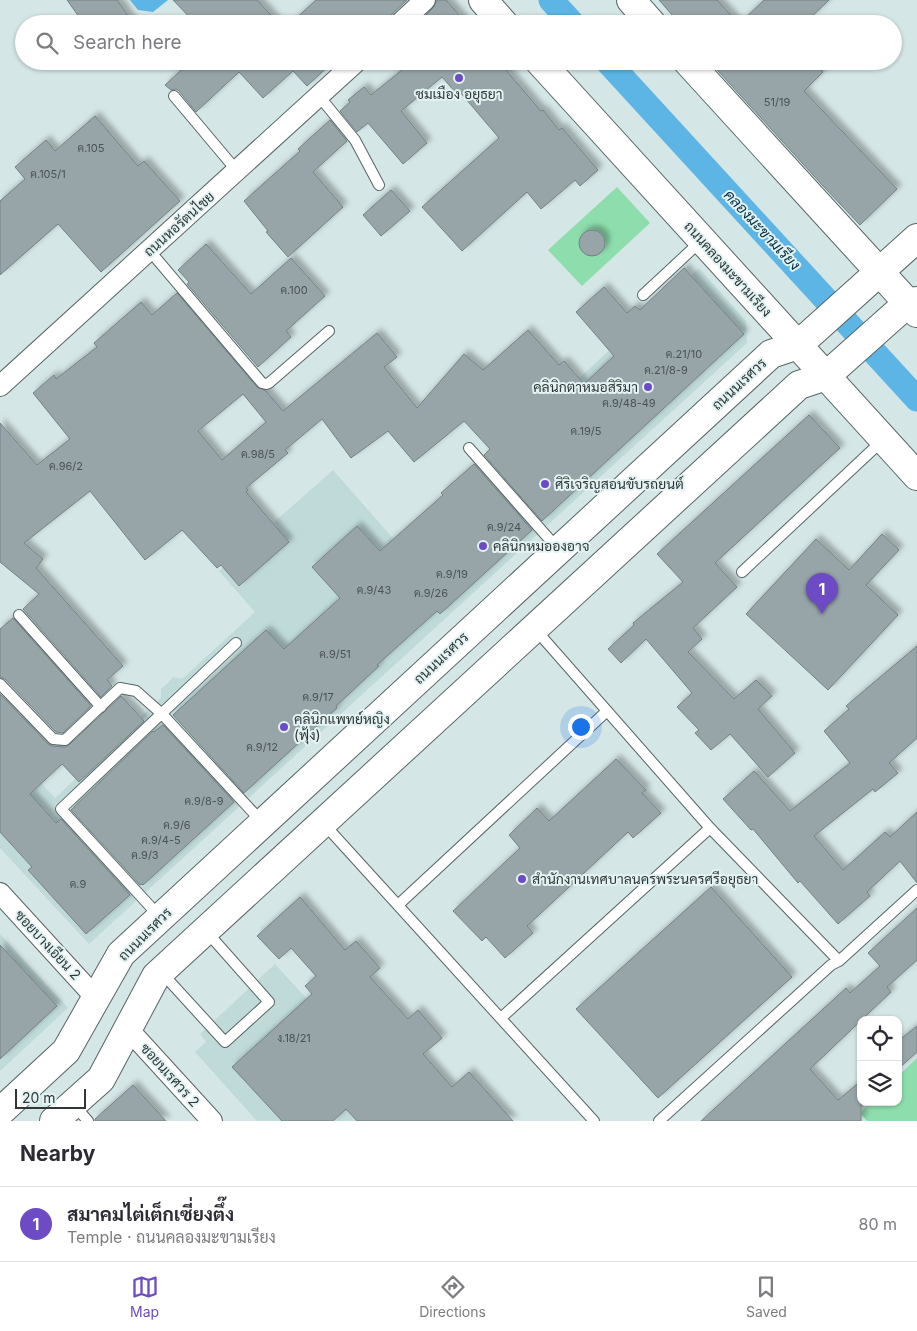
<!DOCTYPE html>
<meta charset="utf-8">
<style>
:root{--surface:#fff;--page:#f2f2f3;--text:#2b2b33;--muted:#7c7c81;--line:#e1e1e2;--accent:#6d4bc4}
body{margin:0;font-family:Inter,Sarabun,sans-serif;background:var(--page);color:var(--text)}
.controls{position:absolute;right:15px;bottom:15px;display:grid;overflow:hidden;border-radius:10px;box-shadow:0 1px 4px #0004}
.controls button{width:45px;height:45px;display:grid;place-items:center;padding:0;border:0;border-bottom:1px solid var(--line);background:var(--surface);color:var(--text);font:25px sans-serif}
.scale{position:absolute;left:15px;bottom:12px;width:71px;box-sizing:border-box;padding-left:5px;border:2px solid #313737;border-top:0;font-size:14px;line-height:18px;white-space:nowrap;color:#313737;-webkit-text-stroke:4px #e3f3f3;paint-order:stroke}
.you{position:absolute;left:580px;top:726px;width:18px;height:18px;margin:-12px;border:4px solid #fff;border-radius:50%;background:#1a73e8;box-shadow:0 0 0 8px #1a73e833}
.badge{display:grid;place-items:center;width:32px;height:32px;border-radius:50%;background:var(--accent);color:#fff;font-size:16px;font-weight:700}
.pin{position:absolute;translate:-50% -41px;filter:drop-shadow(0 1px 2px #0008)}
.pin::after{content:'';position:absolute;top:26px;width:18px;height:15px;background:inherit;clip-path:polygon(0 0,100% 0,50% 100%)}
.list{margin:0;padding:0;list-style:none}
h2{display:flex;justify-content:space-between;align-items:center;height:65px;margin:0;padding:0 20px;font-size:21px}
h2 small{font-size:16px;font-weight:400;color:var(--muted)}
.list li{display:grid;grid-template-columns:32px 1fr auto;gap:15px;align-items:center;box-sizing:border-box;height:75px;padding:0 20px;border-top:1px solid var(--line)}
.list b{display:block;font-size:19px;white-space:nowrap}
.list p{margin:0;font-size:16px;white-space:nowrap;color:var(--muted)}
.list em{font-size:16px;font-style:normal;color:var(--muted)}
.icon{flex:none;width:28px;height:28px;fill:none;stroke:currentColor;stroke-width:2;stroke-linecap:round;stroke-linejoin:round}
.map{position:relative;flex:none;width:917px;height:1121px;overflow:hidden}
.search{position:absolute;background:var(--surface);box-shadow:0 1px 4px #0004;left:15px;right:15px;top:15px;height:55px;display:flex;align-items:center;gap:12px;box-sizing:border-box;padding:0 18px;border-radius:28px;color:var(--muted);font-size:19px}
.sheet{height:140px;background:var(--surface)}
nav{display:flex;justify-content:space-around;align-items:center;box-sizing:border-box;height:70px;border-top:1px solid var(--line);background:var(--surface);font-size:14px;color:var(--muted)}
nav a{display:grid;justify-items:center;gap:2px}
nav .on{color:var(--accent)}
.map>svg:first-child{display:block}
.built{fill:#c0dada}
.green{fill:#8dddad}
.water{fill:#5cb5e4}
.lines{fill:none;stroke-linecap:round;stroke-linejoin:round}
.canal{stroke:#5cb5e4;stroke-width:25}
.building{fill:#97a5a9;stroke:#738285;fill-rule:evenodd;filter:url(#shadow)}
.lane-casing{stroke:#576565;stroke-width:12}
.street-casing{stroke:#576565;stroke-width:22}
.secondary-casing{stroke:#576565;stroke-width:30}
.lane{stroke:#fff;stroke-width:10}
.street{stroke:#fff;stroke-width:20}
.secondary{stroke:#fff;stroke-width:28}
.poi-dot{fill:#6d4bc4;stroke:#e3f3f3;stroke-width:2}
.labels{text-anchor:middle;stroke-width:4;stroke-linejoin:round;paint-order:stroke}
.number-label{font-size:11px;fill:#4a5254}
.poi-label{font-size:14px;fill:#313737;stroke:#e3f3f3;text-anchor:start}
.street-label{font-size:14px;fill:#313737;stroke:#e3f3f3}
.water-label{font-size:15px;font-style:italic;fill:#073044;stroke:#e3f3f3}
</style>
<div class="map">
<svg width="917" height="1121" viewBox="0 0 917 1121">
<defs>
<filter id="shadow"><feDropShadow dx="4.5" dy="-4.5" stdDeviation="2.5" flood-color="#0004"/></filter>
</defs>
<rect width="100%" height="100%" fill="#d5e6e6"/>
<path class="built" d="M699 268 746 321 747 343 89 944 0 848V738L55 798 161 698V689L168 683 173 677 182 679 255 612 219 571 333 470 412 560 547 440 531 422Z
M0 934 68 1008 0 1071Z
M275 964 418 1121H257L195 1052 206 1042 200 1034Z"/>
<path class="green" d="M617 187 650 223 582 286 548 250Z
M917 1058V1121H867L860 1113 871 1102H898V1076Z"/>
<path class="water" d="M130 0H168L153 12 138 10Z"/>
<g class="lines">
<path class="canal" d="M551 0 573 24
M607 61 917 399"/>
</g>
<path class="building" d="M67 0H117L134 24H84Z
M173 0H257L279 24H196Z
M316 0H407L391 15 387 24H290Z
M437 0H446L467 24H417L433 8Z
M659 0H717L739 24 764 0H829L804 24H680Z
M191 61H334L307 86 293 71 263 98 239 72 196 112 179 91 176 89 171 90 165 85Z
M413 61H498L541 111 543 110 559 130 562 128 598 170 580 186 575 180 541 209 527 192 462 251 422 207 499 138 460 92 457 94 442 77 401 111 427 143 403 164 368 123 357 132 340 111 350 102 348 100 364 87 371 95Z
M709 61H812L823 72 804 91 897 189 860 225 824 187Z
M95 116 138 166 144 161 180 201 101 272 58 224 0 275V201L25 179 15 167 46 140 55 151Z
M330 120 347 141 313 172 343 207 288 257 266 232 268 231 244 201 300 151 298 149Z
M391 190 410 211 381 236 363 215Z
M579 243a13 13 0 1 1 26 0a13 13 0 1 1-26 0Z
M206 244 251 294 291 258 325 296 286 331 291 337 258 367 187 284 189 282 178 270Z
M684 268 744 334 542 521 484 455 490 449 464 421 414 462 388 431 351 458 322 419 285 450 288 453 246 488 248 490 246 492 289 542 239 586 221 565 217 568 182 530 145 560 90 491 24 543 43 559 36 568 123 666 107 680 112 686 101 697 23 609 39 594 0 562V423L37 465 70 439 33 393 54 375 56 379 97 347 94 343 141 302 152 315 177 293 257 387 266 391 283 411 377 333 397 357 384 367 417 408 464 354 483 370 528 330 559 365 564 361 584 384 614 356 576 312 604 287 627 313 635 306 640 310ZM243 394 266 422 222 460 198 431Z
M809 415 840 448 715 563 737 587 693 628 702 639 688 652 734 699 756 680 772 696 758 709 795 753 768 777 730 734 711 750 695 733 699 730 677 707 692 693 646 639 621 663 608 649 634 625 633 623 683 582 657 554Z
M474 464 532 530 440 614 437 611 377 665 379 666 336 706 337 708 244 793 173 715 266 630 284 649 340 598 312 567 357 526 380 551 443 495 441 493Z
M882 534 899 550 866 585 898 615 828 690 746 614 816 539 849 570Z
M13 618 91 706 63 733 56 732 5 679 0 677V629Z
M917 646V738L889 763 898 773 875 792 873 789 814 836 843 870 885 832 890 837 917 812V883L900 861 867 892 870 896 838 924 800 881 798 883 753 829 751 830 723 799 754 771 790 811 850 763 824 731 849 709 846 706Z
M0 694 48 744 52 746 65 747 69 745 121 696 144 721 79 782 62 764 30 794 56 823 61 819 130 895 86 934 28 870 32 867 0 832Z
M163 725 234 802 143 885 142 884 140 885 71 810 153 731 154 732Z
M616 759 646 790 642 793 661 813 633 838 628 832 568 888 527 926 533 933 505 958 486 937 482 941 453 911 520 848 509 835 537 808 549 821Z
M711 887 792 977 658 1098 576 1009Z
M300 897 345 950 356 941 380 968 370 977 408 1019 418 1010 442 1038 423 1054 452 1087 469 1072 513 1121H357L346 1109 333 1121H282L232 1067 312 994 305 986 316 976 291 948 279 959 257 936Z
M917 908V960L887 987 891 992 810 1069 838 1100 861 1081V1121H701L846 988 850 993 880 966 868 953Z
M0 945 57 1006 0 1059Z
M917 1026V1052L898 1069V1041Z
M133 1085 166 1121H95V1119Z"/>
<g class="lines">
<g class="lane-casing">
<path id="lane" d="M174 96 237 171
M319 96 355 140 379 185
M149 250 262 383 266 384 269 383 329 331
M643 295 701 241
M469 448 558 549
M742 572 883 440
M19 615 101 707
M535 629 710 828 839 961 831 965 659 1121
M0 684 53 739 65 740 120 688 136 691 162 714 262 822
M324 824 594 1121
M398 905 607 711
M159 916 61 809 236 643
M839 961 917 890
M162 973 225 1042 269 1002 206 931
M501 1018 710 828
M74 1105 88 1121"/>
</g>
<g class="street-casing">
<path id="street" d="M399 24 425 0
M0 386 357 61
M0 893 96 998
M128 1029 212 1121"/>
</g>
<g class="secondary-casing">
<path id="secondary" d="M483 0 504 24
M631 0 652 24
M539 61 917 476
M687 61 917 313
M0 1112 66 1051 121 954 771 354 798 345 917 238
M54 1121 101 1079 156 976 799 385 826 376 908 303 917 301"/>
</g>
<use href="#lane" class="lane"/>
<use href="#street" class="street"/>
<use href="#secondary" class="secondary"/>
</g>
<g class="poi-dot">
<circle cx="459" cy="78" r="5"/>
<circle cx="648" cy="387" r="5"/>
<circle cx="545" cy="484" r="5"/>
<circle cx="483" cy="546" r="5"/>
<circle cx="284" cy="727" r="5"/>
<circle cx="522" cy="879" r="5"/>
</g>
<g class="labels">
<g class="number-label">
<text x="777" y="106">51/19</text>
<text x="91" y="152">ค.105</text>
<text x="48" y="178">ค.105/1</text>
<text x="294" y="294">ค.100</text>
<text x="684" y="358">ค.21/10</text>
<text x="666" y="374">ค.21/8-9</text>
<text x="629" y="407">ค.9/48-49</text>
<text x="586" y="435">ค.19/5</text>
<text x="258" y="458">ค.98/5</text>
<text x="66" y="470">ค.96/2</text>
<text x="504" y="531">ค.9/24</text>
<text x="452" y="578">ค.9/19</text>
<text x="374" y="594">ค.9/43</text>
<text x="431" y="597">ค.9/26</text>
<text x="335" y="658">ค.9/51</text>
<text x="318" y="701">ค.9/17</text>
<text x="262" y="751">ค.9/12</text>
<text x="204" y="805">ค.9/8-9</text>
<text x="177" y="829">ค.9/6</text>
<text x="161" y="844">ค.9/4-5</text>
<text x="145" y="859">ค.9/3</text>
<text x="78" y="888">ค.9</text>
<text x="294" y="1042">ง.18/21</text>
</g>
<g class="poi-label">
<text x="459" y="99" text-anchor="middle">ชมเมือง อยุธยา</text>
<text x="638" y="392" text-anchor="end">คลินิกตาหมอสิริมา</text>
<text x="555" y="489">ศิริเจริญสอนขับรถยนต์</text>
<text x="493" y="551">คลินิกหมอองอาจ</text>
<text x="294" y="724">คลินิกแพทย์หญิง<tspan x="294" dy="16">(ฟุ้ง)</tspan></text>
<text x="532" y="884">สำนักงานเทศบาลนครพระนครศรีอยุธยา</text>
</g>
<g class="street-label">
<text transform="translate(179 224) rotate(-42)" y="5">ถนนหอรัตนไชย</text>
<text transform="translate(728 269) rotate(48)" y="5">ถนนคลองมะขามเรียง</text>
<text transform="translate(739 384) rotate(-43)" y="5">ถนนนเรศวร</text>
<text transform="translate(441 658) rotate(-43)" y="5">ถนนนเรศวร</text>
<text transform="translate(145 934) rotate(-45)" y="5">ถนนนเรศวร</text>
<text transform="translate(48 945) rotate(47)" y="5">ซอยบางเอียน 2</text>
<text transform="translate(170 1075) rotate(48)" y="5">ซอยนเรศวร 2</text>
</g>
<g class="water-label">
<text transform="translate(762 230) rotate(47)" y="5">คลองมะขามเรียง</text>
</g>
</g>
</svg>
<div class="controls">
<button><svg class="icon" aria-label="locate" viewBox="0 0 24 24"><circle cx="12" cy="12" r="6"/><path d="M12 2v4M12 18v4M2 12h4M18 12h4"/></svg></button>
<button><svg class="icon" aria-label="layers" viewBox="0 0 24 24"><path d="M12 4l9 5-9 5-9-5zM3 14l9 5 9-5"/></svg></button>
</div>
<div class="scale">20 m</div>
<div class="you"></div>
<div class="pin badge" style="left:822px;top:614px">1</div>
<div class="search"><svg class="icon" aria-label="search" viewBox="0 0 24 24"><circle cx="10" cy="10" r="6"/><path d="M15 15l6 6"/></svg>Search here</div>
</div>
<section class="sheet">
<h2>Nearby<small></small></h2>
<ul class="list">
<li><span class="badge">1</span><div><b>สมาคมไต่เต็กเซี่ยงตึ๊ง</b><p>Temple · ถนนคลองมะขามเรียง</p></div><em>80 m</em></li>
</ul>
</section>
<nav>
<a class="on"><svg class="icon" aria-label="map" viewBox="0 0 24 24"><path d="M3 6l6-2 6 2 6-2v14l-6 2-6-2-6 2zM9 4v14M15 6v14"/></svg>Map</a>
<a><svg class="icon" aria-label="directions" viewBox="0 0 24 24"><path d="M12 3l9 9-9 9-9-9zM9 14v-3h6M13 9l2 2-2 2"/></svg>Directions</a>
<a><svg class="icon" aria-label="saved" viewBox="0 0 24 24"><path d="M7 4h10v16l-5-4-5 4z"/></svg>Saved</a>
</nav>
